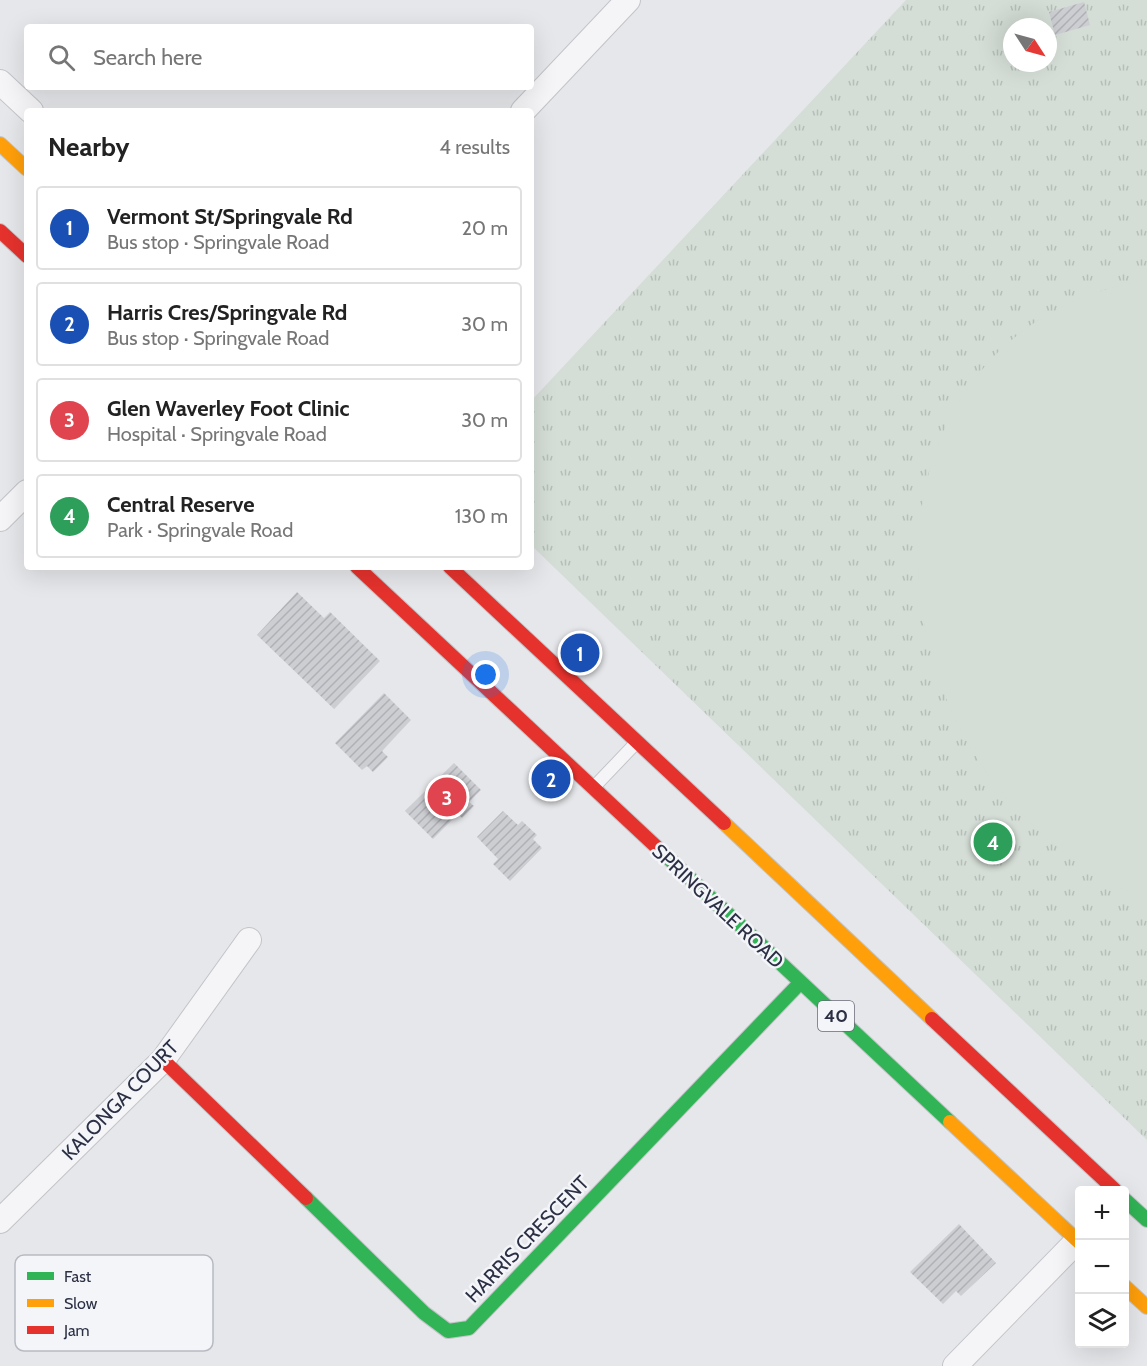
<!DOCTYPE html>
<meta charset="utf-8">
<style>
:root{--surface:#fff;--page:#f6f6f6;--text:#222;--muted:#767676;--line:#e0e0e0;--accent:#6d707e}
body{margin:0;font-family:Cabin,sans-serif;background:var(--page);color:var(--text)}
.controls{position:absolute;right:18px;bottom:18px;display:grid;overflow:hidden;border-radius:6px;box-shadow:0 6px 24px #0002}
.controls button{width:54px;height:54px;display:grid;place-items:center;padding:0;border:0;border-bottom:2px solid var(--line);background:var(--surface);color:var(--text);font:30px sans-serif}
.compass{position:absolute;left:1003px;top:18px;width:54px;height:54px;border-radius:50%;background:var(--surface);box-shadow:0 6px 24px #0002;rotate:126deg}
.you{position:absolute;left:486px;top:675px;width:21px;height:21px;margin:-15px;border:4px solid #fff;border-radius:50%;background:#1a73e8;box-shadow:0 0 0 9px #1a73e833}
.badge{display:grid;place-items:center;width:39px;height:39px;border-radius:50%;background:var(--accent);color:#fff;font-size:20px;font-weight:700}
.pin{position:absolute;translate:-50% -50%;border:3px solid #fff;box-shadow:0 2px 6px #0006}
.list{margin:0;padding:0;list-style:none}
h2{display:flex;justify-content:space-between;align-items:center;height:78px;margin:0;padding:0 24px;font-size:26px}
h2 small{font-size:20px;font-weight:400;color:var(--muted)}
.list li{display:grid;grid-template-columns:39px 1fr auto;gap:18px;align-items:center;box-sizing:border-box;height:84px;margin:0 12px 12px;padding:0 12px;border:2px solid var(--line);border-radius:6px}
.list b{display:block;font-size:22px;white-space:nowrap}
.list p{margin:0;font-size:20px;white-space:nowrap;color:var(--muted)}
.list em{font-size:20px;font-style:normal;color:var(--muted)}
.icon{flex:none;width:33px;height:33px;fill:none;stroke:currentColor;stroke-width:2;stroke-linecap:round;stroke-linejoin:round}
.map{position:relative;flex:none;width:1147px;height:1366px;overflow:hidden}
.search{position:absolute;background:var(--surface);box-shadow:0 6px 24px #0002;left:24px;top:24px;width:510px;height:66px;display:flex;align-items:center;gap:15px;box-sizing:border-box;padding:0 21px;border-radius:6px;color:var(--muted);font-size:22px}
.panel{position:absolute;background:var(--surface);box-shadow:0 6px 24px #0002;left:24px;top:108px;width:510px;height:462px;border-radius:6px}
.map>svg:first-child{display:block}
.grass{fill:url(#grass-tufts);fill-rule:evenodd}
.garden{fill:#d4ddd6}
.building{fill:url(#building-hatch)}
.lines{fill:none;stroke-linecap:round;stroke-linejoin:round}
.lane-casing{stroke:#c3c4c8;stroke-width:14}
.street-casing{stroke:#c3c4c8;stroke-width:26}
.fast-casing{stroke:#c3c4c8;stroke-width:16}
.slow-casing{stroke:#c3c4c8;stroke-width:16}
.jam-casing{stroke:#c3c4c8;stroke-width:16}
.lane{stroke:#f5f5f7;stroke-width:12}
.street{stroke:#f5f5f7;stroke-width:24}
.fast{stroke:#30b455;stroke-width:14}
.slow{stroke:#ff9f0a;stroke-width:14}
.jam{stroke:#e5322d;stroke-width:14}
.labels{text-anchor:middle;stroke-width:5;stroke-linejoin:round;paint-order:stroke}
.shield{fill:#f4f5f9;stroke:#686b7a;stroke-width:1.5}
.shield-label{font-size:18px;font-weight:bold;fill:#2c3044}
.street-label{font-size:20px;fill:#2c3044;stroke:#f4f5f9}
.key{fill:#f4f5f9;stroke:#b8bac3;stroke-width:1.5}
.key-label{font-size:16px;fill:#2c3044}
</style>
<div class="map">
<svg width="1147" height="1366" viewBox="0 0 1147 1366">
<defs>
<pattern id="grass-tufts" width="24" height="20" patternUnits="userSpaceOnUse" patternTransform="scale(1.5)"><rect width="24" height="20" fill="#d4ddd6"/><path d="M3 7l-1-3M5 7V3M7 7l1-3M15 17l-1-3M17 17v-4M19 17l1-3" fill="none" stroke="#b6beb9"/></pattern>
<pattern id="building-hatch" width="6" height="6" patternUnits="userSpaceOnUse" patternTransform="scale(1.5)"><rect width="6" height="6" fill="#cdced2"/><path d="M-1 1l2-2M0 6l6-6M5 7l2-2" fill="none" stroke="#b0b1b6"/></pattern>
</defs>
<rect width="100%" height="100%" fill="#e6e7ea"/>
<path class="grass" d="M906 0H1147V1140L531 545V401ZM1012 27H1048V63H1012Z"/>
<path class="garden" d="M1147 280V901C1072 869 1004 810 965 738 866 556 922 317 1147 280Z"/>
<path class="building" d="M1084 2 1090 25 1055 35 1049 12Z
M297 592 324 618 330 612 380 661 334 709 257 635Z
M384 693 411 720 382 751 388 757 373 772 367 766 362 770 335 743Z
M454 763 481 790 469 802 474 806 462 818 458 814 433 839 405 811Z
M503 811 518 825 522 821 537 835 533 839 542 848 510 881 493 864 498 859 477 837Z
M959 1224 996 1263 961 1296 956 1291 943 1304 910 1272Z"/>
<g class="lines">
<g class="lane-casing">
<path id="lane" d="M594 787 636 743"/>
</g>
<g class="street-casing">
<path id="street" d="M0 82 31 111
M523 111 628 0
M0 519 27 492
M0 1221 163 1060 249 940
M955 1366 1077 1241"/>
</g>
<g class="fast-casing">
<path id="fast" d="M664 854 950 1122
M306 1198 424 1313 448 1331 469 1328 800 983
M1124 1199 1147 1220"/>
</g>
<g class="slow-casing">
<path id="slow" d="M0 144 27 169
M724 823 932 1019
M950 1122 1080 1243
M1124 1286 1147 1307"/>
</g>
<g class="jam-casing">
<path id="jam" d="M0 231 27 256
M357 567 664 854
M450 567 724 823
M932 1019 1115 1190
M163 1060 306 1198"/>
</g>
<use href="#lane" class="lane"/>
<use href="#street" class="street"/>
<use href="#fast" class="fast"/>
<use href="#slow" class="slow"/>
<use href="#jam" class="jam"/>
</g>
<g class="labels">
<rect class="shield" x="818" y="1001" width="36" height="30" rx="4.5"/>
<g class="shield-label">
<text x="836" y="1022">40</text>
</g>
<g class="street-label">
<text transform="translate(718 906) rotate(43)" y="7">SPRINGVALE ROAD</text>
<text transform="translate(120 1100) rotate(-46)" y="7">KALONGA COURT</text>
<text transform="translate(527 1239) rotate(-46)" y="7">HARRIS CRESCENT</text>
</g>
</g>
<rect x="15" y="1255" width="198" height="96" rx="9" class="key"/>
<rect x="27" y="1272" width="27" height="8" fill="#30b455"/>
<rect x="27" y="1299" width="27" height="8" fill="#ff9f0a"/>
<rect x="27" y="1326" width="27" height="8" fill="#e5322d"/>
<g class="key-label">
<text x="64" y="1282">Fast</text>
<text x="64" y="1309">Slow</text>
<text x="64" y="1336">Jam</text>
</g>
</svg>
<div class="controls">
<button>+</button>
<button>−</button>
<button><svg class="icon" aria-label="layers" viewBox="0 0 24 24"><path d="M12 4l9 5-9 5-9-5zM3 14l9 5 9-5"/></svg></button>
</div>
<svg class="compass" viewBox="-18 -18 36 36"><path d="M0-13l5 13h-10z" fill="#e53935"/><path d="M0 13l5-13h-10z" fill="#767676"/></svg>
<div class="you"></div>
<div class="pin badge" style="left:580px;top:653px;background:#1a4fb4">1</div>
<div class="pin badge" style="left:551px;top:779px;background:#1a4fb4">2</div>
<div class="pin badge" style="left:447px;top:797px;background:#e0444e">3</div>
<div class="pin badge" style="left:993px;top:842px;background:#2e9e5b">4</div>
<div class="search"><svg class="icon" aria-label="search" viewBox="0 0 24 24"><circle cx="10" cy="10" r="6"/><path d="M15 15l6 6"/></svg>Search here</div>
<section class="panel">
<h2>Nearby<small>4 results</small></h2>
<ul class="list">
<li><span class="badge" style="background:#1a4fb4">1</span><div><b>Vermont St/Springvale Rd</b><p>Bus stop · Springvale Road</p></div><em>20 m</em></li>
<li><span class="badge" style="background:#1a4fb4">2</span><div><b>Harris Cres/Springvale Rd</b><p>Bus stop · Springvale Road</p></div><em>30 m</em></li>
<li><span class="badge" style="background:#e0444e">3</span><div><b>Glen Waverley Foot Clinic</b><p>Hospital · Springvale Road</p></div><em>30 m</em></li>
<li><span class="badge" style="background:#2e9e5b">4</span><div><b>Central Reserve</b><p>Park · Springvale Road</p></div><em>130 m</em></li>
</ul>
</section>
</div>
